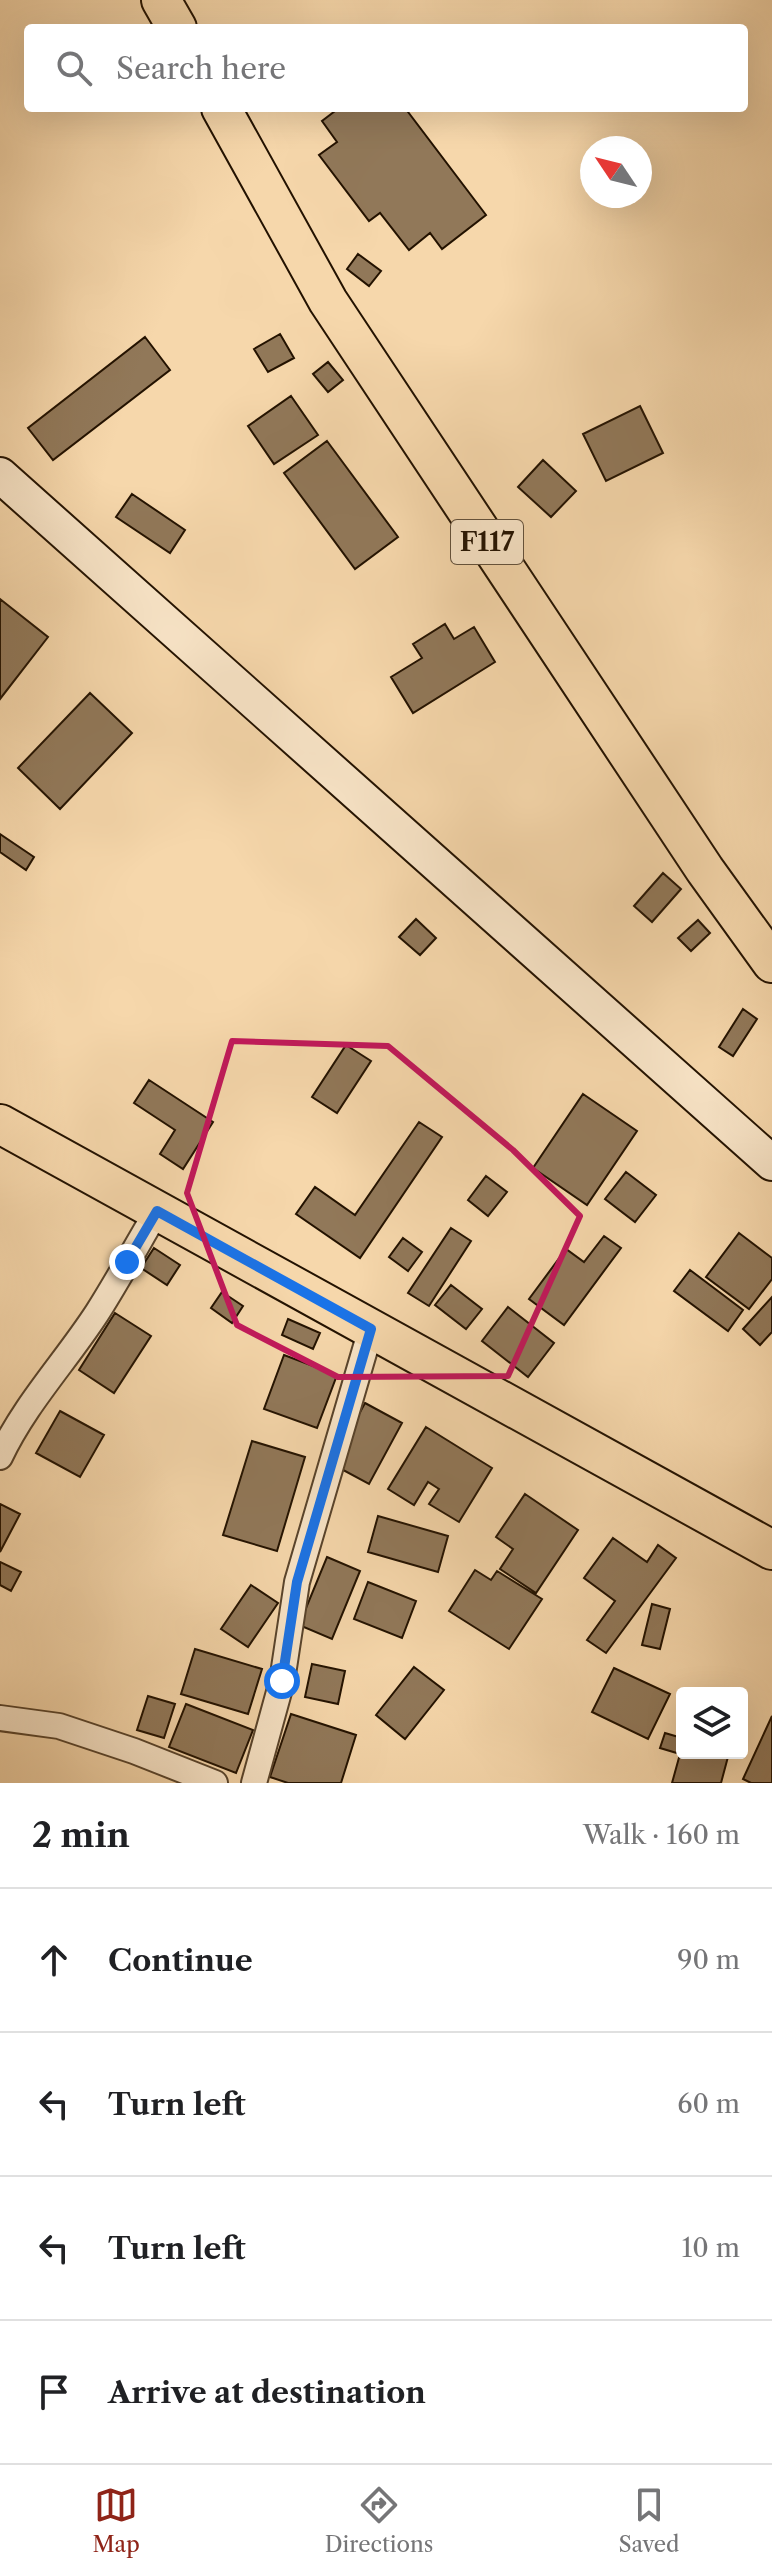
<!DOCTYPE html>
<meta charset="utf-8">
<style>
:root{--surface:#fff;--page:#f2f2f2;--text:#202124;--muted:#757577;--line:#e0e0e0;--accent:#8f2418}
body{margin:0;font-family:"Libre Caslon Text",serif;background:var(--page);color:var(--text)}
.controls{position:absolute;right:24px;bottom:24px;display:grid;overflow:hidden;border-radius:8px;box-shadow:0 8px 32px #0002}
.controls button{width:72px;height:72px;display:grid;place-items:center;padding:0;border:0;border-bottom:2px solid var(--line);background:var(--surface);color:var(--text);font:40px sans-serif}
.compass{position:absolute;left:580px;top:136px;width:72px;height:72px;border-radius:50%;background:var(--surface);box-shadow:0 8px 32px #0002;rotate:305deg}
.stop{position:absolute;width:24px;height:24px;margin:-18px;border:6px solid #1a73e8;border-radius:50%;background:#fff}
.stop.end{background:#1a73e8;border-color:#fff;box-shadow:0 2px 8px #0008}
.list{margin:0;padding:0;list-style:none}
h2{display:flex;justify-content:space-between;align-items:center;height:104px;margin:0;padding:0 32px;font-size:34px}
h2 small{font-size:26px;font-weight:400;color:var(--muted)}
.list li{display:grid;grid-template-columns:52px 1fr auto;gap:24px;align-items:center;box-sizing:border-box;height:144px;padding:0 32px;border-top:2px solid var(--line)}
.list b{display:block;font-size:30px;white-space:nowrap}
.list em{font-size:26px;font-style:normal;color:var(--muted)}
.icon{flex:none;width:44px;height:44px;fill:none;stroke:currentColor;stroke-width:2;stroke-linecap:round;stroke-linejoin:round}
.map{position:relative;flex:none;width:772px;height:1783px;overflow:hidden}
.search{position:absolute;background:var(--surface);box-shadow:0 8px 32px #0002;left:24px;right:24px;top:24px;height:88px;display:flex;align-items:center;gap:20px;box-sizing:border-box;padding:0 28px;border-radius:8px;color:var(--muted);font-size:30px}
.sheet{height:680px;background:var(--surface)}
nav{display:flex;justify-content:space-around;align-items:center;box-sizing:border-box;height:112px;border-top:2px solid var(--line);background:var(--surface);font-size:22px;color:var(--muted)}
nav a{display:grid;justify-items:center;gap:4px}
nav .on{color:var(--accent)}
.map>svg:first-child{display:block}
.building{fill:#917859;stroke:#231200;stroke-width:2}
.lines{fill:none;stroke-linecap:round;stroke-linejoin:round}
.minor-casing{stroke:#58432b;stroke-width:28}
.secondary-casing{stroke:#231200;stroke-width:38}
.primary-casing{stroke:#231200;stroke-width:42}
.minor{stroke:#f9e5c8;stroke-width:24}
.secondary{stroke:#f9e5c8;stroke-width:34}
.primary{stroke:#f6d7ab;stroke-width:38}
.route{stroke:#1a73e8;stroke-width:10}
.marked{fill:none;stroke:#c2185b;stroke-width:6;stroke-linejoin:round}
.labels{text-anchor:middle;stroke-width:8;stroke-linejoin:round;paint-order:stroke}
.shield{fill:#f9e5c8;stroke:#63513c;stroke-width:2}
.shield-label{font-size:26px;font-weight:bold;fill:#231200}
</style>
<div class="map">
<svg width="772" height="1783" viewBox="0 0 772 1783">
<rect width="100%" height="100%" fill="#f6d7ab"/>
<filter id="stains"><feTurbulence type="fractalNoise" baseFrequency=".0025" numOctaves="4"/><feColorMatrix values="0 0 0 0 .2 0 0 0 0 .09 0 0 0 0 .02 0 0 0 .5 -.17"/></filter>
<radialGradient id="worn" r=".72"><stop offset=".6" stop-color="#630" stop-opacity="0"/><stop offset="1" stop-color="#630" stop-opacity=".3"/></radialGradient>
<path class="building" d="M339 108H405L486 215 442 249 430 233 409 250 380 213 369 221 319 155 337 142 322 121Z
M358 254 381 271 369 286 347 269Z
M280 334 294 358 268 372 254 349Z
M145 337 170 370 53 460 28 428Z
M328 362 343 380 328 392 313 374Z
M291 396 318 435 274 464 248 426Z
M640 406 663 453 606 481 583 434Z
M327 441 398 537 355 569 284 473Z
M543 460 576 491 551 517 518 487Z
M132 494 185 530 170 553 116 517Z
M0 599 48 637 0 699Z
M445 624 454 639 474 627 495 662 413 713 391 677 422 658 413 644Z
M90 693 132 733 60 809 18 768Z
M0 834 34 857 26 870 0 852Z
M663 873 681 889 652 922 634 906Z
M416 919 436 938 420 955 399 937Z
M698 920 710 933 691 951 678 938Z
M743 1009 757 1019 733 1056 719 1047Z
M346 1045 371 1061 337 1113 312 1097Z
M149 1080 213 1122 183 1169 160 1154 175 1130 134 1103Z
M583 1094 637 1131 587 1205 533 1168Z
M419 1122 442 1137 360 1258 296 1214 315 1187 355 1215Z
M626 1172 656 1195 635 1222 605 1199Z
M486 1176 507 1192 488 1216 468 1200Z
M451 1228 471 1241 429 1306 408 1293Z
M739 1233 772 1258V1279L749 1309 706 1277Z
M604 1236 621 1248 564 1325 529 1299 566 1249 584 1262Z
M403 1238 422 1252 408 1271 389 1257Z
M154 1248 180 1265 167 1285 141 1268Z
M690 1270 743 1310 728 1331 674 1291Z
M451 1285 482 1309 466 1329 435 1305Z
M222 1292 243 1306 232 1323 211 1308Z
M772 1297V1332L760 1345 743 1329Z
M508 1307 554 1343 528 1377 482 1341Z
M115 1313 151 1336 114 1393 79 1370Z
M288 1319 320 1333 313 1349 282 1335Z
M284 1355 337 1375 317 1428 264 1409Z
M365 1403 402 1423 369 1484 332 1464Z
M60 1411 104 1435 80 1477 36 1453Z
M426 1427 492 1468 459 1522 429 1504 439 1489 428 1482 414 1505 388 1489Z
M252 1441 305 1457 277 1551 223 1535Z
M525 1494 578 1530 536 1593 500 1569 513 1549 496 1537Z
M0 1504 20 1514 0 1552Z
M378 1516 448 1536 438 1572 368 1552Z
M613 1538 647 1562 658 1545 676 1558 606 1653 587 1640 615 1601 584 1578Z
M327 1557 360 1571 332 1639 299 1625Z
M0 1562 21 1572 11 1591 0 1585Z
M475 1570 491 1580 497 1571 542 1599 509 1649 449 1611Z
M368 1582 416 1601 402 1638 354 1619Z
M251 1585 278 1603 248 1647 221 1629Z
M652 1604 670 1609 660 1649 642 1645Z
M195 1649 262 1669 248 1714 181 1694Z
M312 1664 345 1671 338 1704 305 1697Z
M414 1667 444 1690 405 1739 376 1715Z
M614 1668 670 1694 648 1739 592 1712Z
M148 1696 175 1704 164 1738 137 1730Z
M186 1704 253 1730 236 1773 169 1747Z
M291 1714 356 1735 341 1783H288L270 1777Z
M772 1716V1783H751L743 1779Z
M665 1733 682 1738V1753H729L721 1783H672L680 1754 660 1748Z"/>
<g class="lines">
<g class="minor-casing">
<path id="minor" d="M0 1457C25 1404 65 1362 97 1313 118 1280 137 1245 157 1211
M0 1718 59 1726 134 1751 215 1783
M254 1783 282 1681 297 1582 371 1329"/>
</g>
<g class="secondary-casing">
<path id="secondary" d="M0 475 772 1163"/>
</g>
<g class="primary-casing">
<path id="primary" d="M161 0 177 28
M221 108 328 301 705 870 772 963
M0 1124 772 1550"/>
</g>
<use href="#minor" class="minor"/>
<use href="#secondary" class="secondary"/>
<use href="#primary" class="primary"/>
</g>
<g class="lines">
<path class="route" d="M127 1262 157 1211 371 1329 297 1582 282 1681"/>
</g>
<path class="marked" d="M232 1041 388 1046 513 1150 580 1216 508 1376 338 1377 237 1325 187 1193Z"/>
<g class="labels">
<rect class="shield" x="451" y="520" width="72" height="44" rx="6"/>
<g class="shield-label">
<text x="487" y="551">F117</text>
</g>
</g>
<rect width="100%" height="100%" filter="url(#stains)"/>
<rect width="100%" height="100%" fill="url(#worn)"/>
</svg>
<div class="controls">
<button><svg class="icon" aria-label="layers" viewBox="0 0 24 24"><path d="M12 4l9 5-9 5-9-5zM3 14l9 5 9-5"/></svg></button>
</div>
<svg class="compass" viewBox="-18 -18 36 36"><path d="M0-13l5 13h-10z" fill="#e53935"/><path d="M0 13l5-13h-10z" fill="#757577"/></svg>
<div class="stop" style="left:282px;top:1681px"></div>
<div class="stop end" style="left:127px;top:1262px"></div>
<div class="search"><svg class="icon" aria-label="search" viewBox="0 0 24 24"><circle cx="10" cy="10" r="6"/><path d="M15 15l6 6"/></svg>Search here</div>
</div>
<section class="sheet">
<h2>2 min<small>Walk · 160 m</small></h2>
<ul class="list">
<li><svg class="icon" aria-label="ahead" viewBox="0 0 24 24"><path d="M12 20V5M6 11l6-6 6 6"/></svg><div><b>Continue</b></div><em>90 m</em></li>
<li><svg class="icon" aria-label="left" viewBox="0 0 24 24"><path d="M17 20v-9H6M10 6l-5 5 5 5"/></svg><div><b>Turn left</b></div><em>60 m</em></li>
<li><svg class="icon" aria-label="left" viewBox="0 0 24 24"><path d="M17 20v-9H6M10 6l-5 5 5 5"/></svg><div><b>Turn left</b></div><em>10 m</em></li>
<li><svg class="icon" aria-label="arrive" viewBox="0 0 24 24"><path d="M6 21V4h12l-3 4 3 4H6"/></svg><div><b>Arrive at destination</b></div></li>
</ul>
</section>
<nav>
<a class="on"><svg class="icon" aria-label="map" viewBox="0 0 24 24"><path d="M3 6l6-2 6 2 6-2v14l-6 2-6-2-6 2zM9 4v14M15 6v14"/></svg>Map</a>
<a><svg class="icon" aria-label="directions" viewBox="0 0 24 24"><path d="M12 3l9 9-9 9-9-9zM9 14v-3h6M13 9l2 2-2 2"/></svg>Directions</a>
<a><svg class="icon" aria-label="saved" viewBox="0 0 24 24"><path d="M7 4h10v16l-5-4-5 4z"/></svg>Saved</a>
</nav>
